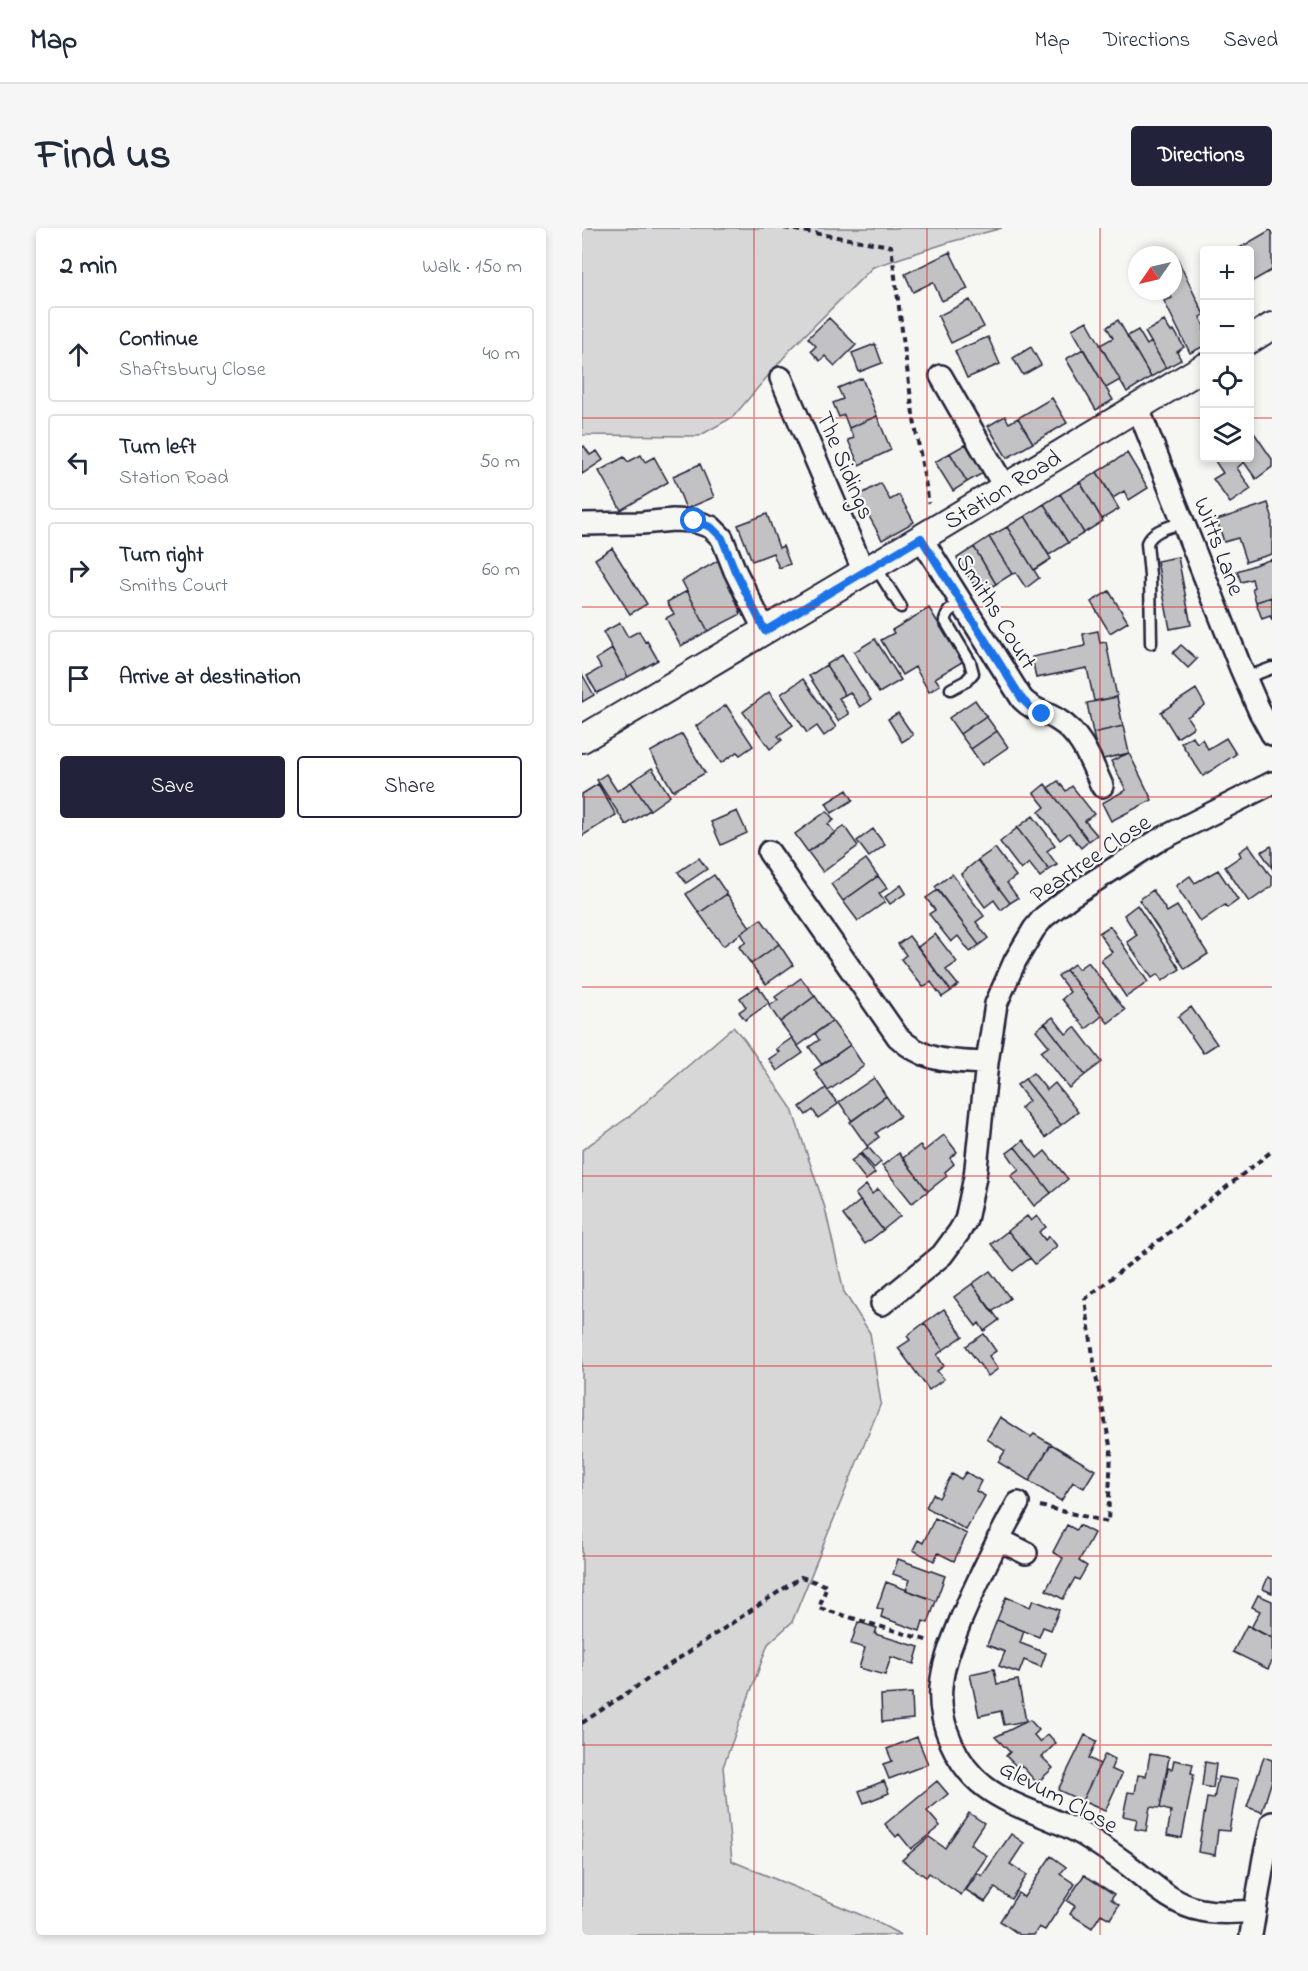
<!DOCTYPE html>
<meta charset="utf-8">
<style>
:root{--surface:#fff;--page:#f6f6f7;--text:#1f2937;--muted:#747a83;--line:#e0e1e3;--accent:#22223b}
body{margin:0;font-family:"Indie Flower",sans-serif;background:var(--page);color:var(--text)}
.controls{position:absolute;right:18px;top:18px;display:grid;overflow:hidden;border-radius:6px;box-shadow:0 3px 9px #0003}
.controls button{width:54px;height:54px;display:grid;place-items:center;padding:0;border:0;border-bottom:2px solid var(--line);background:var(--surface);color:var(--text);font:30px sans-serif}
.compass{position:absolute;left:546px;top:18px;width:54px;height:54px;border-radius:50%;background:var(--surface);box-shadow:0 3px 9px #0003;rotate:236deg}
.stop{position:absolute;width:18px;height:18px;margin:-14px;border:4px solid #1a73e8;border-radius:50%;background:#fff}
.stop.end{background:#1a73e8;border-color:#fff;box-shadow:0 2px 6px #0008}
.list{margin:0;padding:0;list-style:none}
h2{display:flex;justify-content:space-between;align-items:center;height:78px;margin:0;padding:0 24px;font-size:26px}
h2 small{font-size:20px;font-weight:400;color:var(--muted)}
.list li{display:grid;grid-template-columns:39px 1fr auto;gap:18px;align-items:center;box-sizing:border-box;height:96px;margin:0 12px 12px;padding:0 12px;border:2px solid var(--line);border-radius:6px}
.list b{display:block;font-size:22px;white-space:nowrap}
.list p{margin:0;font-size:20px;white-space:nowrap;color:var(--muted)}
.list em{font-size:20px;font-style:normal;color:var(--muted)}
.actions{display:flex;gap:12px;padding:18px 24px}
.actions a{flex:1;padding:14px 0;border:2px solid var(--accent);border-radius:6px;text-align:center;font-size:21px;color:var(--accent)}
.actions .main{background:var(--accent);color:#fff}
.icon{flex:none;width:33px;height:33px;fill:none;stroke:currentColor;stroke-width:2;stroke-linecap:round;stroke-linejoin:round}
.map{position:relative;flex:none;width:690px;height:1707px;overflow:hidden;border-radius:6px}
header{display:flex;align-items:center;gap:36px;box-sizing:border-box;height:84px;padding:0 30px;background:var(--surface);border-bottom:2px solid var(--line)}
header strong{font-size:28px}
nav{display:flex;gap:33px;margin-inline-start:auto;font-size:21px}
.intro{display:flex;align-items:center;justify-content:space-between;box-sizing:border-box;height:144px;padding:0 36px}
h1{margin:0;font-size:42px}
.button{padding:15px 27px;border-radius:6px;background:var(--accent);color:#fff;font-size:21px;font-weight:700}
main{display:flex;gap:36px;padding:0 36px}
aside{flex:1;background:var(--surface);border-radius:6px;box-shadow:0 3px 9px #0003}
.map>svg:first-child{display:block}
.green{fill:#d7d7d7;stroke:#7c7c89;stroke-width:1.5}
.building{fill:#c2c2c4;stroke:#22223b;stroke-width:1.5}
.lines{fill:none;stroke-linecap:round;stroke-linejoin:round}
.service-casing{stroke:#22223b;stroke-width:15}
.minor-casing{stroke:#22223b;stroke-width:26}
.tertiary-casing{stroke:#22223b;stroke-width:30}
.path{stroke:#22223b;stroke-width:4;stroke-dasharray:6 4.5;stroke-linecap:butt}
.service{stroke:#f6f6f2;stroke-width:10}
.minor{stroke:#f6f6f2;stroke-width:21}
.tertiary{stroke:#f6f6f2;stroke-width:26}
.route{stroke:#1a73e8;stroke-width:8}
.grid{fill:none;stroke:#d62828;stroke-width:1.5;stroke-opacity:0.55}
.labels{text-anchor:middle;stroke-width:4.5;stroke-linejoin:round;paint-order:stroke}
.street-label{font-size:24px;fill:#22223b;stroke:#f6f6f2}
</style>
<header>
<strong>Map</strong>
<nav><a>Map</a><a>Directions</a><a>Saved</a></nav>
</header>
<div class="intro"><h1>Find us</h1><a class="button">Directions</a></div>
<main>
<aside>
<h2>2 min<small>Walk · 150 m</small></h2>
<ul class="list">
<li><svg class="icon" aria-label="ahead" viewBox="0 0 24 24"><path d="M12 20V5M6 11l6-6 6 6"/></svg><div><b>Continue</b><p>Shaftsbury Close</p></div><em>40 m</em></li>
<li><svg class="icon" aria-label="left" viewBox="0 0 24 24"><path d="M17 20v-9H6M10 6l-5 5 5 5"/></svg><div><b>Turn left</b><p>Station Road</p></div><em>50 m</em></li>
<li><svg class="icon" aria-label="right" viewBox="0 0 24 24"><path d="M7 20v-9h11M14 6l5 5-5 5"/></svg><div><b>Turn right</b><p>Smiths Court</p></div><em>60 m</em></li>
<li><svg class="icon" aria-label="arrive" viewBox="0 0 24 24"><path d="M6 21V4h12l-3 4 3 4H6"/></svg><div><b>Arrive at destination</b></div></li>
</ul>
<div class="actions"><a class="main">Save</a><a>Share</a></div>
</aside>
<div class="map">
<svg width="690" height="1707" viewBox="0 0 690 1707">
<rect width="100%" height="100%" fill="#f6f6f2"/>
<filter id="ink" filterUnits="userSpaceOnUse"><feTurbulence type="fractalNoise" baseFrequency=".0167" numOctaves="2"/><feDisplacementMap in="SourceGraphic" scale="12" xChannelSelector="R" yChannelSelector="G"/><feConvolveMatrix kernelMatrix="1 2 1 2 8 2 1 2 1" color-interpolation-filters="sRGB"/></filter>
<g filter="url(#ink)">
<path class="green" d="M0 0H420L368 14 291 39 209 121 151 189 117 208 0 207Z
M151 799 162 811 210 881 243 980 262 1064 288 1105 299 1175 210 1394 186 1416 141 1539 150 1633 291 1692 319 1707H0V922L48 888Z"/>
<path class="building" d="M690 1V42L669 54 668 22H654Z
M368 24 386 61 360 73 351 54 331 64 323 46Z
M595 30 622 87 618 89 622 98V118L608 125 582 73 590 70 586 63H591V32Z
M388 72 402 99 369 115 356 88Z
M247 90 274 117 253 138 243 128 238 133 229 123 234 118 226 110Z
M536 92 569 149 545 164 518 117 531 110 525 99Z
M505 93 538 152 524 160 490 101Z
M582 93 589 104 592 102 602 119 595 124 599 132 584 140 563 104Z
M556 102 565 117 569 114 584 140 569 149 545 108Z
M406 109 418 136 385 150 373 123Z
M293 116 300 135 277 144 270 125Z
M449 119 459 137 441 147 431 130Z
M501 121 531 172 514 182 484 131Z
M280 150 295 188 267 200 262 187 257 189 251 175 261 171 256 160Z
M470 170 485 195 451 215 436 190Z
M295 188 309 222 277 237 266 212 272 210 267 200Z
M423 188 427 195 436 190 451 215 425 230 406 198Z
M668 199 690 231V239L674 251 662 234 655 240 669 261 648 275 631 251 641 245 631 230H668Z
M384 216 401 245 385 254 368 225Z
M2 218 8 227 15 223 21 232 0 246V220Z
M368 225 385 254 371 263 353 234Z
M545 225 566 260 547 272 542 263 531 270 515 244Z
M59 227 63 234 72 229 86 254 39 282 17 243 42 229 46 234Z
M118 236 132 269 104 281 91 248Z
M515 244 537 281 520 291 498 254Z
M498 254 521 293 502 305 478 266Z
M299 255 308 272 317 267 332 294 300 312 276 268Z
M478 266 502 305 486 315 462 276Z
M686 275 690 288V326L664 334 656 310 642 314 635 292Z
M462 276 486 315 467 327 443 288Z
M185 286 197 320 201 318 208 336 197 340 191 325 170 333 156 297Z
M443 288 469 331 452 342 425 299Z
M425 299 457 350 444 360 434 345 430 346 407 309Z
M407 309 430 346 414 356 392 319Z
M392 319 414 356 404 362 398 353 392 357 375 330Z
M30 320 65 376 48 386 13 331Z
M596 329 609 397 588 401 575 333Z
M690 331V369L674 374 670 360 672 359 670 351 659 354 655 343Z
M137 332 159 386 126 403 100 353Z
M105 363 126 403 99 418 84 390 92 386 85 374Z
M527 363 546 394 528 405 509 374Z
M690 369V393L688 388 680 391 674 374Z
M347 380 380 434 353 450 358 457 347 464 333 439 320 447 299 412 312 405 310 402Z
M38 395 46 409 57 403 63 414 65 413 76 432 46 449 21 404Z
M516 403 518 415 524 414 535 469 512 473 505 440 454 450 450 429 503 418 501 406Z
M293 411 319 452 297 465 272 424Z
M599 417 615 431 606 440 591 425Z
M30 421 46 449 15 465 5 448 19 440 14 431Z
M260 427 289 472 278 479 268 464 263 467 244 437Z
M244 437 263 467 257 470 267 486 256 493 227 448Z
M0 446 12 467 0 474Z
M221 451 254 499 242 508 235 498 225 505 199 466Z
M614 461 623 477 605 489 612 499 595 510 579 484Z
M187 464 211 497 196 508 200 512 188 521 161 484Z
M535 469 541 498 511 505 505 475Z
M393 472 404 488 378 506 367 490Z
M144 477 171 518 158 527 155 524 139 535 114 498Z
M316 485 331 507 320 514 306 491Z
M404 488 415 503 389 521 378 506Z
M541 498 547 525 517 532 511 505Z
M415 503 426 519 400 537 389 521Z
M100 506 123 545 91 563 68 524Z
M610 508 615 515 620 511 626 521 644 510 654 526 621 548 599 515Z
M547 525 570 572 529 593 520 575 544 562 529 533Z
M70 540 88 568 68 582 49 554Z
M24 546 35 563 49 554 68 582 44 597 15 552Z
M476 553 484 563 490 558 512 586 503 593 515 607 507 613 466 560Z
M16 556 34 587 0 608V566Z
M463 556 507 613 499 620 487 605 478 612 457 584 463 579 452 565Z
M265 562 271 572 250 585 244 575Z
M155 583 165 605 139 617 129 594Z
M245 583 252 592 246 596 253 605 226 624 213 606Z
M451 588 473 617 465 623 475 637 467 642 435 600Z
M262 598 276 618 241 644 226 624Z
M435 600 467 642 458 649 447 635 439 642 418 614Z
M291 601 303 617 287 629 275 613Z
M667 617 690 650V658L667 674 643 639 659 628 657 624Z
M689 618 690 620V640L679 624Z
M413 620 434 648 425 655 436 670 428 675 396 632Z
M117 630 125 641 104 655 96 644Z
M284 631 296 648 261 673 249 656Z
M396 632 428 675 419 682 412 672 403 679 379 646Z
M636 642 656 672 645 680 643 677 618 694 594 658 608 648 613 655Z
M370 646 402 688 394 694 406 710 397 717 353 659Z
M132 647 145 666 117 685 104 666Z
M296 648 305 660 297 666 303 674 276 693 261 673Z
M319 657 324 665 308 676 303 669Z
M356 662 397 717 388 724 376 708 369 714 347 686 353 682 344 670Z
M571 662 585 684 595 678 626 726 603 741 557 672Z
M145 666 168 699 141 718 117 685Z
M555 677 598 741 580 753 576 746 570 750 545 714 555 707 542 687Z
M179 691 197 716 169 736 157 719 164 714 159 705Z
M528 698 566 754 544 769 519 732 530 724 517 705Z
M353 706 375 734 364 742 376 757 369 763 336 719Z
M327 708 369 763 360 769 349 754 341 759 319 731 324 727 316 716Z
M197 716 211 737 184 756 169 736Z
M506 734 543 782 526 795 484 742 492 736 496 741Z
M484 742 520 788 504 801 480 771 488 764 476 748Z
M219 750 233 768 198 794 187 778 196 772 193 769Z
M176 758 187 775 163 792 157 784 164 779 158 770Z
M233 768 250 793 216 818 198 794Z
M609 779 635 816 621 825 596 789Z
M471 789 484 806 493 799 520 834 503 847 463 795Z
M250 793 268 817 240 837 227 819 237 812 233 805Z
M463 795 503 847 487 860 459 824 467 818 454 802Z
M210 810 221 825 195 843 187 831 197 824 194 821Z
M268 817 282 838 246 863 232 842Z
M451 845 465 862 473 855 496 884 479 897 443 851Z
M292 850 304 868 270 893 257 874Z
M443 851 479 897 463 910 439 880 447 873 435 857Z
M244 860 256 876 236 890 231 882 224 887 218 879Z
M304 868 318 888 294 905 297 909 285 918 268 894Z
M362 907 375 924 368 930 372 936 363 944 365 948 346 963 321 930 338 917 342 923Z
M441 912 455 930 463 923 486 951 469 965 433 919Z
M286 919 299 934 292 940 279 925Z
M433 919 469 965 452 978 429 948 437 942 425 925Z
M317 925 346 963 330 975 300 938Z
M278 926 293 945 284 952 269 933Z
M284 957 290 966 296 961 318 988 301 1002 273 966Z
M278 973 301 1002 283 1016 261 987Z
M445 988 449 993 455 988 464 999 457 1004 463 1012 467 1008 475 1018 453 1036 426 1003Z
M426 1003 448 1030 431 1043 409 1016Z
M408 1043 428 1070 410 1084 390 1056Z
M390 1056 417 1092 402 1103 397 1095 394 1098 372 1069Z
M362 1081 381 1108 361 1122 342 1095Z
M342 1095 361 1122 355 1127 362 1138 355 1143 362 1151 347 1162 316 1120 328 1112 325 1108Z
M402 1106 414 1123 407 1128 416 1141 406 1148 384 1118Z
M418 1189 449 1209 452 1206 469 1216 447 1253 416 1234 423 1223 405 1211Z
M469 1216 513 1242 502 1260 491 1254 479 1273 447 1253Z
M384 1244 399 1253 394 1263 403 1268 384 1302 344 1279 351 1266 357 1270 370 1246 379 1251Z
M353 1290 385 1306 372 1333 356 1325 352 1333 331 1322 336 1312 341 1315Z
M485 1297 494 1302 497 1297 512 1305 497 1333 505 1338 497 1352 493 1350 481 1371 464 1362 481 1330 471 1324Z
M316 1331 363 1348 354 1373 324 1362 328 1352 311 1346Z
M686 1349 690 1351V1365L681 1361Z
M304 1354 354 1373 346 1395 341 1393 338 1403 299 1389 301 1382 295 1380Z
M676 1367 690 1373V1410L669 1400 678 1383 670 1379Z
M424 1369 448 1379 451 1372 477 1382 469 1402 461 1399 457 1409 415 1392Z
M415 1392 442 1403 438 1415 464 1425 459 1439 442 1432 437 1445 417 1438 423 1424 405 1417Z
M276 1394 295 1400 293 1406 337 1419 332 1436 309 1429 303 1447 277 1440 283 1420 269 1416Z
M665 1397 690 1410V1433L686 1441 651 1424Z
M412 1441 415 1456 436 1452 444 1493 422 1497 419 1483 397 1488 388 1446Z
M330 1465 331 1491 300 1494 299 1467Z
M448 1492 457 1502 452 1507 458 1514 466 1506 474 1515 460 1529 471 1540 455 1555 439 1537 436 1540 424 1528 428 1524 413 1509Z
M503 1507 515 1513 507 1530 518 1536 500 1573 476 1562Z
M335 1509 346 1536 307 1551 301 1536 310 1533 305 1521Z
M523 1526 533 1531 529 1541 540 1546 523 1583 500 1573Z
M568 1526 587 1529 578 1580 568 1579 564 1603 553 1601 555 1591 541 1588 546 1564 553 1565 556 1547 564 1548Z
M682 1529 690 1532V1552L680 1584 665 1579Z
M592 1532 611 1536 609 1545 612 1546 600 1610 585 1607 589 1583 578 1580 586 1540 590 1541Z
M623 1534 634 1536 631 1560 620 1558Z
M636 1549 656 1552 647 1603 636 1602 633 1627 616 1624 625 1570 632 1571Z
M302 1553 307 1565 282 1575 277 1563Z
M355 1553 366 1566 345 1583 358 1598 329 1621 317 1606 314 1609 303 1596Z
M387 1585 402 1595 388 1616 405 1628 379 1667 347 1645 344 1649 320 1632 347 1609 363 1620Z
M429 1606 442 1615 428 1636 445 1647 429 1671 413 1660 403 1674 384 1662 396 1645 400 1648Z
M469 1628 484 1639 478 1646 493 1656 463 1702 457 1699 452 1707H438L418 1693 436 1665 442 1669Z
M502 1647 532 1666 529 1671 537 1677 528 1691 519 1686 510 1700 488 1686 493 1678 485 1673Z"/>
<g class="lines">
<g class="service-casing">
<path id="service" d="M293 338 319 379
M569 415 568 347 565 315C571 301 589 299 602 294
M663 450 690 440
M369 461 384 453 391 445 388 434 363 392 367 383 379 375"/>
</g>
<g class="minor-casing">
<path id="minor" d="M359 148 423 260
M199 150 282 344
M556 180 658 438 678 484 690 506
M0 296 60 295 91 292 112 293 129 299 140 310 153 343 183 403
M339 310 440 471C453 484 462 483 476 492 500 506 509 534 520 558
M187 624 316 809C344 835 369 833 405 835
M300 1076 360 1027 377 1004 384 992 393 949 405 835 414 776 433 733 452 701 462 689 489 668 575 613 690 555
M436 1275C415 1312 397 1350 380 1389 371 1412 361 1434 359 1459 356 1495 374 1537 403 1559 432 1581 473 1589 505 1609 519 1618 533 1627 546 1637 568 1654 591 1677 619 1682 636 1686 656 1684 673 1683
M416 1311 444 1325
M669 1707 682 1630 690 1595"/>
</g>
<g class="tertiary-casing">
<g id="tertiary">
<path d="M668 112 690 98"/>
<path id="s1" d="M0 511 339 310 622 139"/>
</g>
</g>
<path class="path" d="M202 0 309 18 331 186 347 275
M458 1278 526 1294 529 1222 514 1149 503 1071 690 923
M0 1495 219 1349 245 1358 237 1380 347 1413"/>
<use href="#service" class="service"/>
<use href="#minor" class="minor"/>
<use href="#tertiary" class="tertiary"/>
</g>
</g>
<g class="lines" filter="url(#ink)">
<path class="route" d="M112 293 129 299 140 310 153 343 183 403 339 310 440 471 449 480 460 486"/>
</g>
<path class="grid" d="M172 0V1707M345 0V1707M518 0V1707M0 190H622M668 190H690M0 379H690M0 569H690M0 759H690M0 948H690M0 1138H690M0 1328H690M0 1517H690"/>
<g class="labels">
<g class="street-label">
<text transform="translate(264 237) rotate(67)" y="8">The Sidings</text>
<text dy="8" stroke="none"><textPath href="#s1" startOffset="489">Station Road</textPath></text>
<text transform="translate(638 318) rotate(69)" y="8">Witts Lane</text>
<text transform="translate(415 383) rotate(58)" y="8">Smiths Court</text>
<text transform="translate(508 630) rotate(-34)" y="8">Peartree Close</text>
<text transform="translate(477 1568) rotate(28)" y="8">Glevum Close</text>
</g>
</g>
</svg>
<div class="controls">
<button>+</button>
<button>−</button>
<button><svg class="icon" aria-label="locate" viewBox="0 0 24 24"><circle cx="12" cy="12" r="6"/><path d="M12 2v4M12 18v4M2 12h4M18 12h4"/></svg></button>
<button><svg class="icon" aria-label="layers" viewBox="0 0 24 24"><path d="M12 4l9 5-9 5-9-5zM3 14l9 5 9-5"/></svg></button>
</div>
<svg class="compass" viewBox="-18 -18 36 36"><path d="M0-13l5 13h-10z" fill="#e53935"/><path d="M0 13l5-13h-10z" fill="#747a83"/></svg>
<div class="stop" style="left:112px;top:293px"></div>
<div class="stop end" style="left:460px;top:486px"></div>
</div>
</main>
